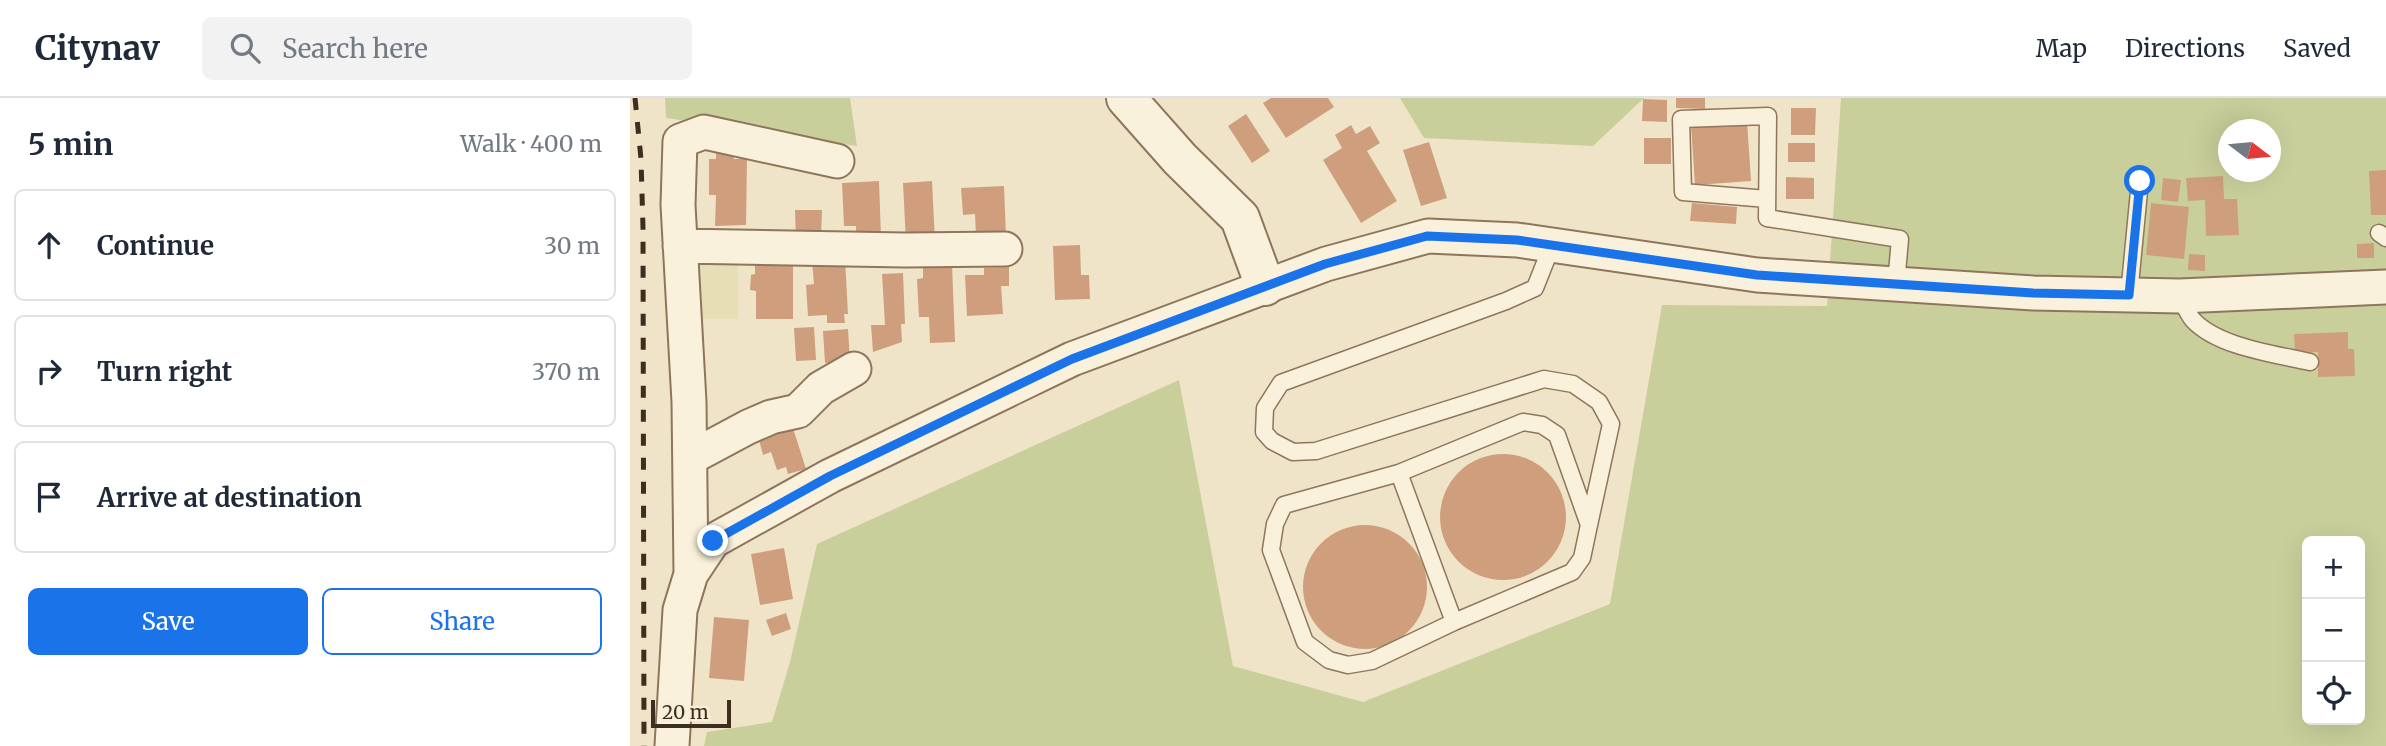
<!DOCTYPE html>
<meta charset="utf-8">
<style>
:root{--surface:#fff;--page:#f2f2f3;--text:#1f2937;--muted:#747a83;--line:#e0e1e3;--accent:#1a73e8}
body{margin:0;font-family:Merriweather,serif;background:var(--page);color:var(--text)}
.controls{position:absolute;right:21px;bottom:21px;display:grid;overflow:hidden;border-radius:10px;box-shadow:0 7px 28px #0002}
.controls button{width:63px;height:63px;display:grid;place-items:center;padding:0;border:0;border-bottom:2px solid var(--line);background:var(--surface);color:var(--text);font:35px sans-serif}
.compass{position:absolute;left:1588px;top:21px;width:63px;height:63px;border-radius:50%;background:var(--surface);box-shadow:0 7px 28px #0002;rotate:106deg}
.scale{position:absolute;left:21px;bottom:18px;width:80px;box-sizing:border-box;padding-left:7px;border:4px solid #3d2e20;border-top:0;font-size:19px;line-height:24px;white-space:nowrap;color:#3d2e20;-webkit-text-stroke:5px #f7eed8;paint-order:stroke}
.stop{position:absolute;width:21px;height:21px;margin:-16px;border:5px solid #1a73e8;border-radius:50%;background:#fff}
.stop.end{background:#1a73e8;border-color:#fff;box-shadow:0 2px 7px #0008}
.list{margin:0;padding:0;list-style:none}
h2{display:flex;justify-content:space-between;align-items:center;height:91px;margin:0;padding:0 28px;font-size:30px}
h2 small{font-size:23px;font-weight:400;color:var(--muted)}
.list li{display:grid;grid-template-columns:46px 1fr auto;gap:21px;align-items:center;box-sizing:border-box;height:112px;margin:0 14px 14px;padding:0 14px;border:2px solid var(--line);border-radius:10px}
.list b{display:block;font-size:26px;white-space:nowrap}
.list em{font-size:23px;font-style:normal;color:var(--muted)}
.actions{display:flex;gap:14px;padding:21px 28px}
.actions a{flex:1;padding:16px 0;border:2px solid var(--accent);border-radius:10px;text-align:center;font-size:24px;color:var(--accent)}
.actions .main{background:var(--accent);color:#fff}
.icon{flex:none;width:38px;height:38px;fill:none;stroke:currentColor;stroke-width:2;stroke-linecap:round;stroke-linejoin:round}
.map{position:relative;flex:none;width:1756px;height:648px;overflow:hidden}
header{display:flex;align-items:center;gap:42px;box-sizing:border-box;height:98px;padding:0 35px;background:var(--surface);border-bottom:2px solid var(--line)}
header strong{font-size:33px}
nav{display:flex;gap:38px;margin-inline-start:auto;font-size:24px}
.search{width:490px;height:63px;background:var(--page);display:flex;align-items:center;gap:18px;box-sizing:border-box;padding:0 24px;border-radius:10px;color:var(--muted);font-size:26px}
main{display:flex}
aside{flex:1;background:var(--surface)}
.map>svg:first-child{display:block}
.farmland{fill:#e6deb5}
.green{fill:#c9cf9b;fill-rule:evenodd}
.building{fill:#cf9f7d}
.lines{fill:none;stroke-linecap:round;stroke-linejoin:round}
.service-casing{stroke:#8d765c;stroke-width:19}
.minor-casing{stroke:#8d765c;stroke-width:37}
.tertiary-casing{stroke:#8d765c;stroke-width:42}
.service{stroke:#faf1dc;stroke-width:16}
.minor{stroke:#faf1dc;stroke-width:33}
.tertiary{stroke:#faf1dc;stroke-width:38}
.rail{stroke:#3d2e20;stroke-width:5;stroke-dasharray:12 12;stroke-linecap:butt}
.route{stroke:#1a73e8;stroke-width:9}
</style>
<header>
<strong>Citynav</strong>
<div class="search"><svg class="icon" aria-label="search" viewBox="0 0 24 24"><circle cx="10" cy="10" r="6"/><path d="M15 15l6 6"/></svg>Search here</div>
<nav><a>Map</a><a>Directions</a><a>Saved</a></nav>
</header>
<main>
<aside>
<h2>5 min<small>Walk · 400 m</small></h2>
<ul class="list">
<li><svg class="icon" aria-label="ahead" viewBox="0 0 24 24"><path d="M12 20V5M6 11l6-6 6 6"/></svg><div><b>Continue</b></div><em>30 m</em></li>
<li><svg class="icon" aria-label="right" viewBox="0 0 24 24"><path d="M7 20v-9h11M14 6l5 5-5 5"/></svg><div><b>Turn right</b></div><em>370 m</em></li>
<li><svg class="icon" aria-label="arrive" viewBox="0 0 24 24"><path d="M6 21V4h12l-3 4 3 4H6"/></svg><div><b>Arrive at destination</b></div></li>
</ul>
<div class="actions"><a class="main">Save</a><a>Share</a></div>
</aside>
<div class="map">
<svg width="1756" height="648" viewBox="0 0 1756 648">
<rect width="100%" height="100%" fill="#f0e4c8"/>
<path class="farmland" d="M56 157 108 161V221H59Z"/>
<path class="green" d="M35 0H220L227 48 36 20Z
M770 0H1014L963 48 794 40Z
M1211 0H1756V648H74L77 634 142 624 160 564 187 446 549 282 603 568 733 604 980 506 1032 207 1197 208ZM1598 32H1640V74H1598ZM1677 443H1730V622H1677Z"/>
<path class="building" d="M641 0H698L704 9 656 40 633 5Z
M1046 0H1075V11L1046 10Z
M1013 1 1037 2V24L1012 23Z
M1161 10H1186L1185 37H1161Z
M616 16 640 53 622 65 598 28Z
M1117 23 1121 83 1065 87 1061 27Z
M721 27 726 36 740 28 750 45 737 53 767 103 731 125 693 62 712 50 705 37Z
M1014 40H1041V66H1014Z
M799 44 817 100 791 108 773 52Z
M1158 45H1185V64H1158Z
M103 54 104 61H117L116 127 85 128 86 97H79V61H86V55Z
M1756 72V117H1741L1739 73Z
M1593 78 1594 101H1607L1609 137 1576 138 1575 102 1558 103 1556 80Z
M1156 79 1184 80V101H1156Z
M1533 80 1551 82 1548 104 1531 102Z
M249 83 251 139 226 141V128H214L212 85Z
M302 83 305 143 276 145 273 85Z
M374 88 376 138 346 139 345 116 333 117 331 90Z
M1062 105 1107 109 1106 126 1060 123Z
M1521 105 1559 109 1554 161 1516 157Z
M165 112H192L191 141 166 142Z
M1744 145V160H1727V146Z
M450 147 451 177H459L460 201 425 202 423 148Z
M1559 156 1575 157V173L1558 172Z
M215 161 218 216H214L215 225H197V217L178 218 176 187 184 186 182 163Z
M125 162H163V221H126V193L120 192 121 177 125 176Z
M322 166 325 244 300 245 299 219H289L287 181 293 180V167Z
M379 169V188H371L373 216 337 218 335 177H354V170Z
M273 175 275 226H271L272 244 243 254 241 227H255L252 176Z
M184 229 186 262 166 263 164 230Z
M218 231 220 263 195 265 193 233Z
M1718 234V251H1724L1725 278 1688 279V254L1665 255 1664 236Z
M162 327 176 371 158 376 156 369 147 372 141 354 133 357 128 338Z
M810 419a63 63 0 1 1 126 0a63 63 0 1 1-126 0Z
M673 489a62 62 0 1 1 124 0a62 62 0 1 1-124 0Z
M154 450 163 501 130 507 121 456Z
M156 515 161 531 142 538 136 522Z
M84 519 119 522 114 583 79 580Z"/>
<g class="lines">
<g class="service-casing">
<path id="service" d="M1137 101 1053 94 1051 21 1138 18 1137 120 1270 141 1266 186
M1749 135 1756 140
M922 147 905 190 876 203 651 285 635 310 634 334 642 343 663 354 686 353 914 281 943 286 969 304 981 326 959 427
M1499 197 1510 83
M1550 198C1554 206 1557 215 1563 222 1588 249 1645 256 1680 264
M893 324 912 327 927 337 959 427 952 460 942 474 824 524 742 563 718 567 699 562 675 544 641 452 645 426 654 407 769 375Z
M769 375 824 524"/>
</g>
<g class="minor-casing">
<path id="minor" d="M50 148 275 152 375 151
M60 360 118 329 141 319 168 313 191 290 224 271
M61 476 59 304 48 107 50 43 74 34 207 63
M42 648 50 512 61 476 83 443 200 378 442 261 696 166 798 138 887 142 1127 177 1403 195 1550 198 1756 189"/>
</g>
<g class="tertiary-casing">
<path id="tertiary" d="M496 0 550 61 610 120 635 188"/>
</g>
<use href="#service" class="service"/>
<use href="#minor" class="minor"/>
<use href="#tertiary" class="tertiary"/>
<path class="rail" d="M5 0 11 61 13 130 14 648"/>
</g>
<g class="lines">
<path class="route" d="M83 443 200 378 442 261 695 166 797 138 887 142 1127 177 1403 195 1499 197 1510 83"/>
</g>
</svg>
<div class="controls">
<button>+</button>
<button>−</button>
<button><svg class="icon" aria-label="locate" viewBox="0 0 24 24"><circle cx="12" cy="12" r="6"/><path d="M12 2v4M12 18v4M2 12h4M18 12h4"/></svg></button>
</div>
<svg class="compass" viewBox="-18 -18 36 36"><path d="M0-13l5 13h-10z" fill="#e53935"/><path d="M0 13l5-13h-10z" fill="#747a83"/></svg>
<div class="scale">20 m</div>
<div class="stop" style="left:1510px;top:83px"></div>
<div class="stop end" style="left:83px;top:443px"></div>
</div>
</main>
